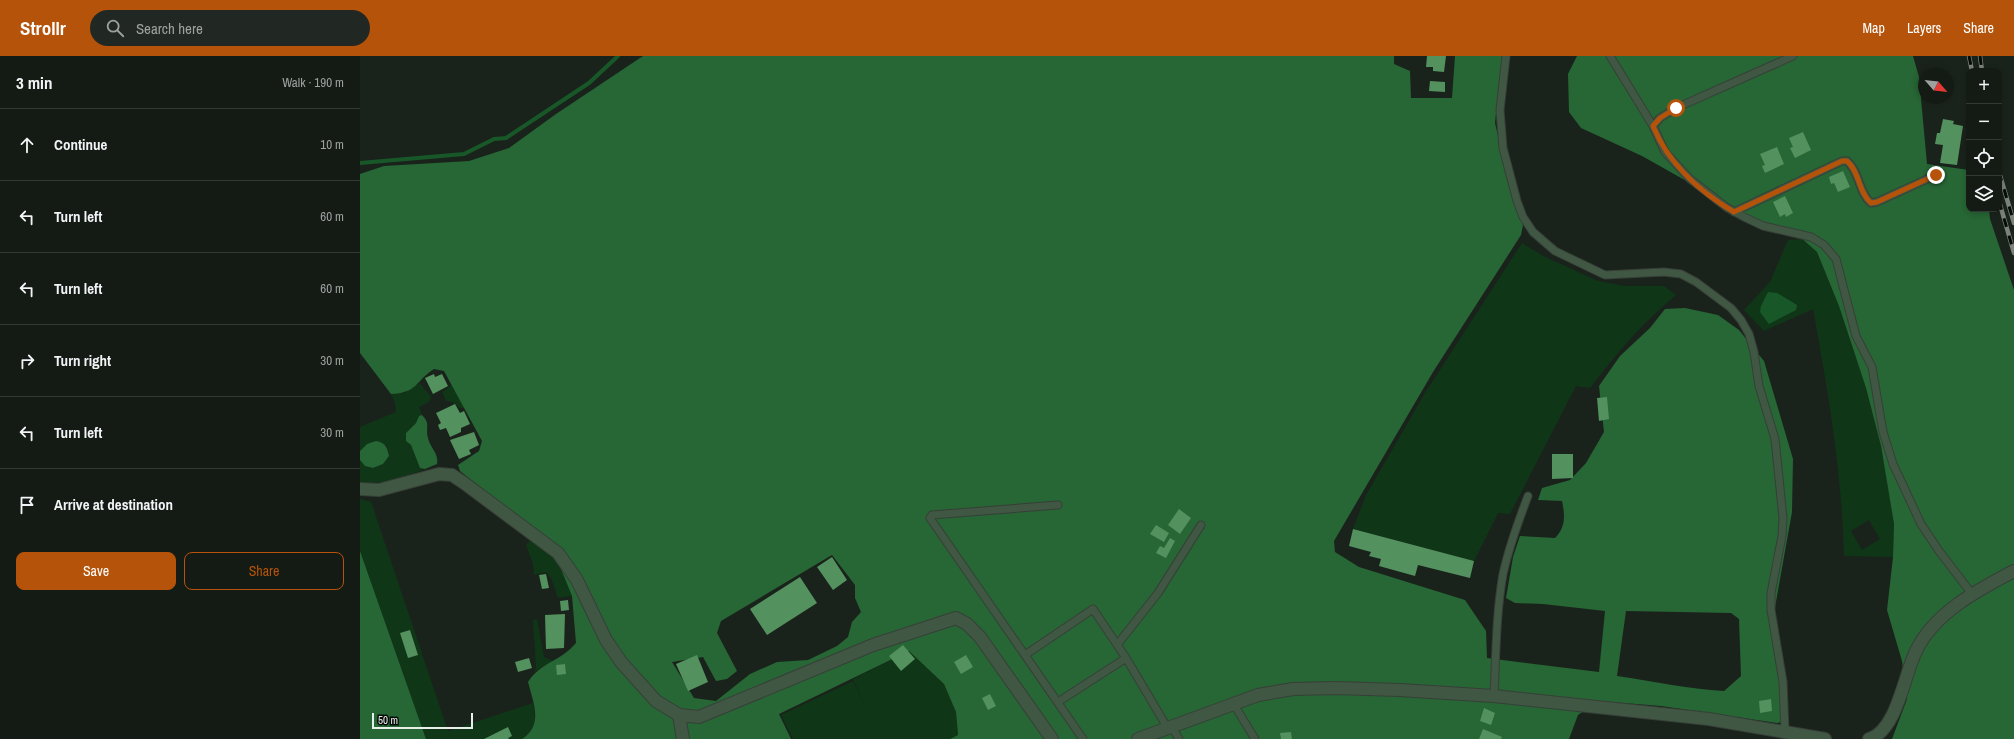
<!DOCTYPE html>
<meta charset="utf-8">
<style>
:root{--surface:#141a14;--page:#212722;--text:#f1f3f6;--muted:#9da1a0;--line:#333834;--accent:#b45309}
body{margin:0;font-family:"Archivo Narrow",sans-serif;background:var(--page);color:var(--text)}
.controls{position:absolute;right:12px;top:12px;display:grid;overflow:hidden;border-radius:8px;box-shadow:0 2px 6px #0003}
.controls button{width:36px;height:36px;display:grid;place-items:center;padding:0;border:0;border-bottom:1px solid var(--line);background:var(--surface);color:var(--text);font:20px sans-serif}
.compass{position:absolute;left:1558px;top:12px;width:36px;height:36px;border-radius:50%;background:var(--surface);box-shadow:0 2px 6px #0003;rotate:118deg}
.scale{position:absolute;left:12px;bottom:10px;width:101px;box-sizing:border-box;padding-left:4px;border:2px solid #e8eee8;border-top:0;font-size:11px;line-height:14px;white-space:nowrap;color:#e8eee8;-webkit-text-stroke:3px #070b08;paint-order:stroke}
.stop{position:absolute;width:12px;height:12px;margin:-9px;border:3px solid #b45309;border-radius:50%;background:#fff}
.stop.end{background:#b45309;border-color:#fff;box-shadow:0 1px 4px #0008}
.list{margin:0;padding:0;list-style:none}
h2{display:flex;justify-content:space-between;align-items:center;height:52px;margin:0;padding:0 16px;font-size:17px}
h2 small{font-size:13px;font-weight:400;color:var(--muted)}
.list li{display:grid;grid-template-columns:26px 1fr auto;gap:12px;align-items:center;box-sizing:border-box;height:72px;padding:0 16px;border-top:1px solid var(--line)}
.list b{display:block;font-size:15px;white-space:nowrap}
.list em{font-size:13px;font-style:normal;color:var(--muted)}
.actions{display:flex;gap:8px;padding:12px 16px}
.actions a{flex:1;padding:9px 0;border:1px solid var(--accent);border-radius:8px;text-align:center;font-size:14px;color:var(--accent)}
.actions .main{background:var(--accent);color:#fff}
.icon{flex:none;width:22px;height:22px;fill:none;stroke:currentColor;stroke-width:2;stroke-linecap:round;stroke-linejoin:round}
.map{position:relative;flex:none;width:1654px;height:683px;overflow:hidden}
header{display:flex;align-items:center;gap:24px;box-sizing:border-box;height:56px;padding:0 20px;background:var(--accent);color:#fff}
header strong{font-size:19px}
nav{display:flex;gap:22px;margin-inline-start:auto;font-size:14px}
.search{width:280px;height:36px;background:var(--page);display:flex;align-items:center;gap:10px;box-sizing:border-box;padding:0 14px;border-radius:22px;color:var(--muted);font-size:15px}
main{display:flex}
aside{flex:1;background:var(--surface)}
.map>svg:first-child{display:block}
.green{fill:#103618;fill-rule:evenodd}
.forest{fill:#276635;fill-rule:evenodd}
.water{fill:#185828}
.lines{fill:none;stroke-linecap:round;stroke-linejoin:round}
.stream{stroke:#185828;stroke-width:4}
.building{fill:#53915e}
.service-casing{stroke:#373f38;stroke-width:9}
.minor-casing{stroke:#373f38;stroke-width:14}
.service{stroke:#405843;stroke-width:7}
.minor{stroke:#405843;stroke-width:12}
.rail-casing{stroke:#7b837c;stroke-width:4.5}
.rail{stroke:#070b08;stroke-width:3;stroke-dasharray:9;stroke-linecap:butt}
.route{stroke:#b45309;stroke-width:5}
</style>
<header>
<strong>Strollr</strong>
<div class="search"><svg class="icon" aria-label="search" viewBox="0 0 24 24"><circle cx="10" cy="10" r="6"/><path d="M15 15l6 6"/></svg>Search here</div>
<nav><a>Map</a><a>Layers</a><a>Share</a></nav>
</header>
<main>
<aside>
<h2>3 min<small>Walk · 190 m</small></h2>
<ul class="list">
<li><svg class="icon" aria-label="ahead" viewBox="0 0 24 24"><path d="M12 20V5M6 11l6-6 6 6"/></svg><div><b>Continue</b></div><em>10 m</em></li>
<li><svg class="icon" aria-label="left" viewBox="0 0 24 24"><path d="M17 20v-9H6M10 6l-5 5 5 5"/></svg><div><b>Turn left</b></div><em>60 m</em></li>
<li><svg class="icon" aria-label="left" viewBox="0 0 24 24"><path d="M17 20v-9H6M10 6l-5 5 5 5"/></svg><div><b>Turn left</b></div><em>60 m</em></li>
<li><svg class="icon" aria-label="right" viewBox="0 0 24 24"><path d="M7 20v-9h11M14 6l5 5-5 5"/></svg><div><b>Turn right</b></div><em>30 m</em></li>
<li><svg class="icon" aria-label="left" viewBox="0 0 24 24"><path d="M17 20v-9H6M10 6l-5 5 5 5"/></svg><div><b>Turn left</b></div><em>30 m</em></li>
<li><svg class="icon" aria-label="arrive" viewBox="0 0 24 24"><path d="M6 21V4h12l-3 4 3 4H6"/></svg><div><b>Arrive at destination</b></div></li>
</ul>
<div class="actions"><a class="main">Save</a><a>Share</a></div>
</aside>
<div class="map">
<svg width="1654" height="683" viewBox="0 0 1654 683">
<rect width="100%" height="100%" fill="#1a231b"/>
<path class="green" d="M1442 183 1457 196 1479 250 1506 332 1521 390 1534 468 1533 501 1484 500C1482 417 1468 335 1453 253L1404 275 1384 254 1410 226 1428 184ZM1509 464 1520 483 1502 494 1491 475Z
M1162 187 1183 200 1238 225 1265 230H1304L1316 239C1282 267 1256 298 1230 332L1216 330 1150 458 1138 457 1114 505 993 473 1006 439 1065 337Z
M60 327 71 341 69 346 59 351 62 359 59 360 56 367 46 377V385L51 389 60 412 65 413C43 421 24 430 0 426V404L5 410 13 412 23 408 29 400 27 390 7 388 0 395V371L36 356 35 347 31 338 44 337Z
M92 329 105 352H100L92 346 86 345 82 336Z
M0 443 11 446 88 675 173 647C176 663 177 673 162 683H66L0 495Z
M171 484 196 501 212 540 198 542 191 522 186 516 174 519 173 508 166 489Z
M177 563 184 601 193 605 174 616 176 612 173 564Z
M549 595 584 628 596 656 598 679 590 683H433L421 659 493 625 505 650 493 623Z"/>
<path class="forest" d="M283 0H1034V8L1050 15 1051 42H1092L1095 0H1142L1135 67 1152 140 1163 169 1161 179 1073 316 974 485 975 496 999 511 1105 544 1126 575 1127 602 1239 616 1245 555 1183 548 1155 547 1146 542 1153 501 1160 480 1195 482C1206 471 1205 459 1202 445L1178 444 1182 432 1210 424 1226 407 1244 376 1239 330 1260 300 1290 272 1305 253 1325 252 1358 259 1379 274 1404 305 1433 403 1432 456 1414 557 1428 665 1417 667 1301 650 1238 645 1218 659 1209 683H590L598 679 596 656 584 628 549 595 419 658 431 683H162C184 669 173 646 168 626 182 605 200 606 216 587L212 540 196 501 124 434 100 415 98 409 119 395 122 385 84 315 74 313C55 325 58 337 31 338L0 297V118L24 110 109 105 149 92 196 58ZM472 499 495 529V542L501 556 492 566 488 581 477 590 448 604 417 606 390 618 356 645 334 642 312 606 343 601 356 625 367 623 377 615 357 577 361 565ZM1266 555 1371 557 1379 563 1381 620 1364 635C1328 633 1293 625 1257 620Z
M1217 0H1553L1559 21 1567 108 1609 114V153H1629L1630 163 1654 234V683H1532L1547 643 1542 605 1527 554 1533 501 1534 468 1521 390 1506 332 1479 250 1457 196 1431 173 1401 167 1282 100 1221 72 1209 56 1208 18Z
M62 359C71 368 65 372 68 382 70 392 79 397 77 408L65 413 60 412 51 389 46 385V377L56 367 59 360Z
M16 385C26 387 27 391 29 400L23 408 13 412 5 410 0 404V395L7 388Z
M0 495 66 683H0Z"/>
<path class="water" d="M1408 236 1417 237 1437 249 1436 254 1409 268 1400 256 1401 250Z"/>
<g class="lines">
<path class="stream" d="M0 107 104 98 134 83 146 82 229 27 258 0"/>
</g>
<path class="building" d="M1067 0H1086L1084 16 1073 15V11H1066Z
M1070 25 1085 26V36L1069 35Z
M1583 63 1594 65 1593 68 1603 70 1597 109 1580 107 1583 89 1575 88 1577 77H1580Z
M1443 76 1451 94 1435 102 1430 92 1433 91 1429 82Z
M1417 91 1424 108 1405 117 1402 110 1405 109 1400 98Z
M1483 115 1490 131 1478 136 1474 127 1471 128 1469 121Z
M1425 140 1433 157 1426 161 1425 158 1420 161 1413 146Z
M74 318 75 321 82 318 88 330 73 338 65 322Z
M1247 341 1249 363 1239 365 1237 342Z
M95 348 100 357 104 355 110 368 101 372V376L90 381 86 372 80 374 78 369 81 367 76 357Z
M114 376 119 389 109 394 111 398 99 403 90 384Z
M1192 398H1213V422L1192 423Z
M819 453 831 462 820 478 808 469Z
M796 469 809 477 804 486 790 478Z
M993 473 1114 505 1110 522 1058 509 1055 520 1019 510 1021 503 1009 500 1011 496 989 490Z
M810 482 815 485 806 502 796 497 800 490 804 492Z
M472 501 487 524 473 534 457 511Z
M186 518 189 532 182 533 179 519Z
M440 521 457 547 407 579 390 553Z
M208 544 209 554 201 555 200 545Z
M205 558 204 592 186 593 185 559Z
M50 574 58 599 48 602 40 577Z
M543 589 555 603 541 615 529 600Z
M337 599 348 626 328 635 316 608Z
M606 599 613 611 601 618 594 606Z
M169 602 172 612 158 616 155 606Z
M205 608 206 618 197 619 196 609Z
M630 638 636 650 628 654 622 642Z
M1411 643 1412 655 1400 657 1399 645Z
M1124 652 1135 657 1131 669 1120 665Z
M148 671 152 680 148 682 149 683H124Z
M1123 673 1142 681 1141 683H1119Z
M931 676 932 683H921L920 677Z"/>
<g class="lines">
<g class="service-casing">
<path id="service" d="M1146 0 1140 54 1143 92 1157 145 1163 161 1173 176 1195 195 1245 219 1304 216 1321 218 1336 226 1371 252 1381 264 1389 278 1394 296 1399 330 1415 383 1423 462 1422 480 1411 537V554L1423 626 1425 675
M1250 0 1293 70 1305 96 1330 123 1366 151 1384 161 1403 170 1451 181 1464 189 1476 203 1496 280 1512 311 1523 376 1533 408 1561 468 1579 495 1612 538
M1293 70 1300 62 1316 52 1433 0
M1374 156 1482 105H1487C1500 116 1498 136 1511 147L1517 146 1576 119
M698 449 572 459 570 462 723 683
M757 589 798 537 841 469
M665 599 733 553 766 602 807 671
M1134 640C1136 599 1136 558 1143 518 1149 491 1158 466 1168 440
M698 646 766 602
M873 647 895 683
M811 670 819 683"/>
</g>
<g class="minor-casing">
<path id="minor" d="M0 433 19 434 79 418 92 419 104 427 198 497 217 524 246 584 261 606 296 645 319 659 339 661 513 589 596 562 607 568 620 581 692 683
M319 659 323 683
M778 683 898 639 933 633 975 632 1040 634 1134 640 1349 663 1465 683
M1509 683C1537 675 1544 619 1556 595 1575 556 1618 534 1654 515"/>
</g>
<use href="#service" class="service"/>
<use href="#minor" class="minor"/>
<g class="rail-casing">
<path id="rail" d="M1609 0 1612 15
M1620 0 1622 15
M1639 116 1654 167
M1639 145 1654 197"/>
</g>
<use href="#rail" class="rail"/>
</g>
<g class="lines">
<path class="route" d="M1316 52 1300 62 1293 70C1308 107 1340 136 1374 156L1482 105H1487C1500 116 1498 136 1511 147L1517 146 1576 119"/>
</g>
</svg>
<div class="controls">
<button>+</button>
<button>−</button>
<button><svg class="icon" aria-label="locate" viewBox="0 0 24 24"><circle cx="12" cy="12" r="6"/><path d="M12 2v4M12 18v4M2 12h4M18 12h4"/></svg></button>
<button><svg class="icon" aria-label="layers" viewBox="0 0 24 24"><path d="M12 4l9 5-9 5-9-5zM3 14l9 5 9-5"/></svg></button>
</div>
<svg class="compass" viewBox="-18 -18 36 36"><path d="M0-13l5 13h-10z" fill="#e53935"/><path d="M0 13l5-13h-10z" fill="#9da1a0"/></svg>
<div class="scale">50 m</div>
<div class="stop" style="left:1316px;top:52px"></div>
<div class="stop end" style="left:1576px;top:119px"></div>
</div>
</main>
